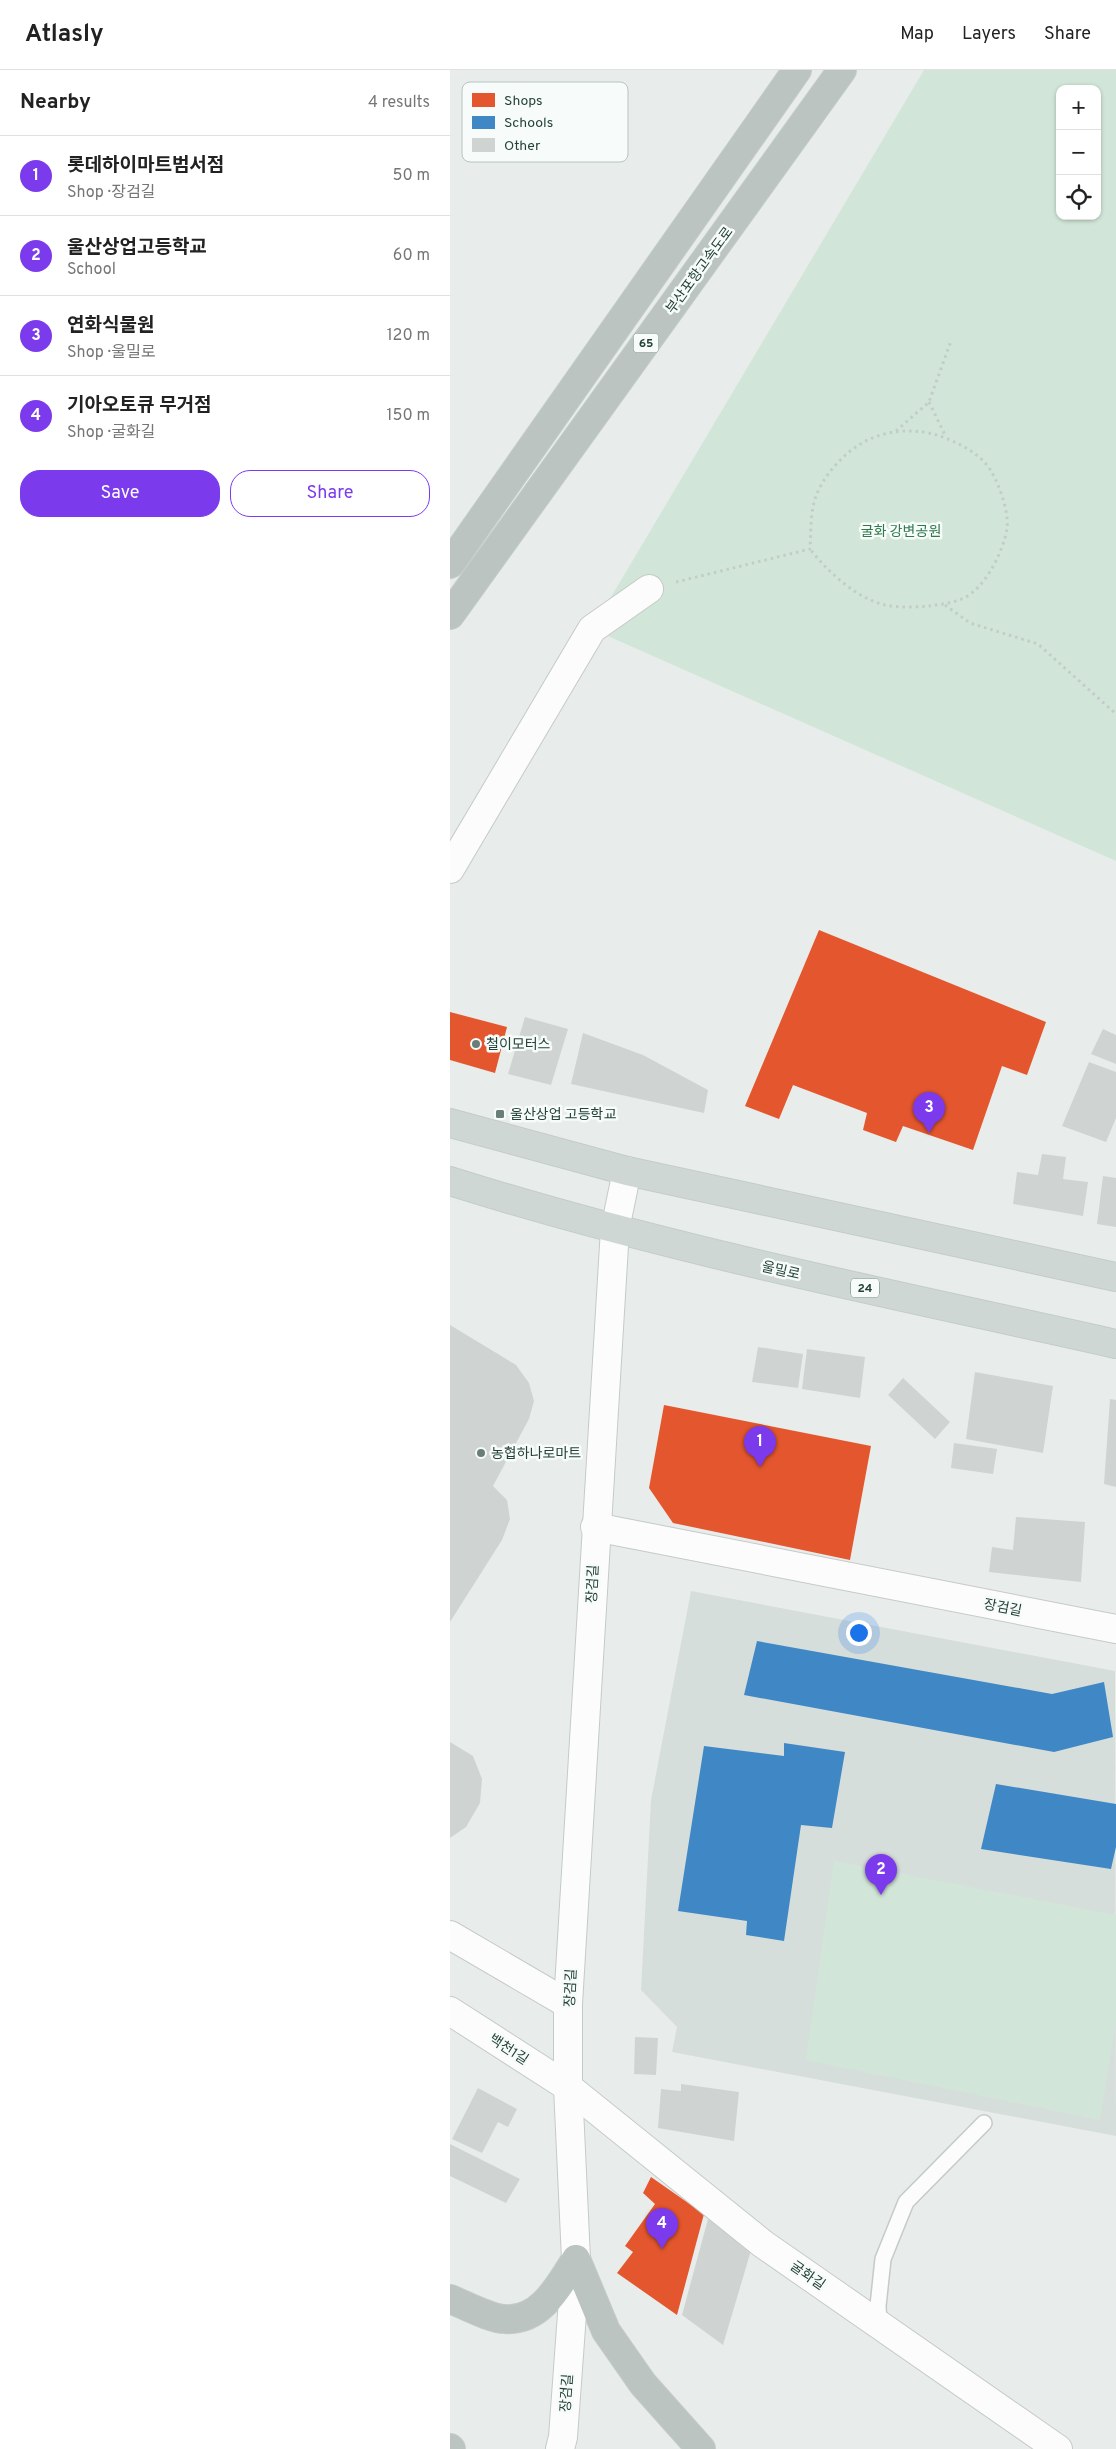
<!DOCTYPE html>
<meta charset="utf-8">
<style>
:root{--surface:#fff;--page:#f6f6f6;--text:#222;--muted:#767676;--line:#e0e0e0;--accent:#7c3aed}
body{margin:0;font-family:Overpass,"Noto Sans KR",sans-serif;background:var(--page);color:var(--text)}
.controls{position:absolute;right:15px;top:15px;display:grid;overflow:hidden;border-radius:10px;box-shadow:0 1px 4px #0004}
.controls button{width:45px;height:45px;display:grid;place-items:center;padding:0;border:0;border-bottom:1px solid var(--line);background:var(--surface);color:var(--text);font:25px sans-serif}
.you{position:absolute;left:408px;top:1562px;width:18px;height:18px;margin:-12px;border:4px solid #fff;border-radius:50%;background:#1a73e8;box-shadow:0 0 0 8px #1a73e833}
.badge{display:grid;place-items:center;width:32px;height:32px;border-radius:50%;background:var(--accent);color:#fff;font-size:16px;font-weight:700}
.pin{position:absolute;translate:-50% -41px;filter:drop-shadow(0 1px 2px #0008)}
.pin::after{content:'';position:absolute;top:26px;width:18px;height:15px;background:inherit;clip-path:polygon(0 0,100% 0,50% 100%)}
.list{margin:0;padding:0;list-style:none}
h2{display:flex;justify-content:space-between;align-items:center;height:65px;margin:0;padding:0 20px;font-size:21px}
h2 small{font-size:16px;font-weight:400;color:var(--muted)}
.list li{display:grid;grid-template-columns:32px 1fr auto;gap:15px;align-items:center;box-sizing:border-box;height:80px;padding:0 20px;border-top:1px solid var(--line)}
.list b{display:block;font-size:19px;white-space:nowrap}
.list p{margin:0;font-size:16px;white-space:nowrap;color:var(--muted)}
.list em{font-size:16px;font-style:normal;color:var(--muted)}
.actions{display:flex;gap:10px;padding:15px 20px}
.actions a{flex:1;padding:11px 0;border:1px solid var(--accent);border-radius:20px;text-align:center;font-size:18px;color:var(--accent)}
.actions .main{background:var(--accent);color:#fff}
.icon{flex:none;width:28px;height:28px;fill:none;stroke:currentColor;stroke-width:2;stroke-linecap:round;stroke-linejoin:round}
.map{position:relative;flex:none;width:666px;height:2379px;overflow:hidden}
header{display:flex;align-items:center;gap:30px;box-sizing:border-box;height:70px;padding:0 25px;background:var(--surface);border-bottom:1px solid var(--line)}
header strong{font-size:24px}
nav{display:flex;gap:28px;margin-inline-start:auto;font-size:18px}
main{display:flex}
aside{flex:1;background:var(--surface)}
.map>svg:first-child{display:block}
.built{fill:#d6dedb}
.green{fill:#d1e6d8;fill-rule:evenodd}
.shops{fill:#e4572e}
.schools{fill:#3f88c5}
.building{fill:#cfd4d2}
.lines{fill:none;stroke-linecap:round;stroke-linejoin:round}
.service-casing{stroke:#c5cac8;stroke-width:18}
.minor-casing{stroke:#c5cac8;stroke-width:30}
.secondary-casing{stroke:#c3cbc8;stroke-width:30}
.primary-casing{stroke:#c3ccc9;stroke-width:30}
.motorway-casing{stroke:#c3ccc9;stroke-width:30}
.path{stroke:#c3ccca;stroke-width:3;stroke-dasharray:2.5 4;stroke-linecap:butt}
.service{stroke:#fcfcfc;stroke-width:15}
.minor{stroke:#fcfcfc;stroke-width:28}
.secondary{stroke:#fcfcfc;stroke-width:28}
.primary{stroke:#cfd7d5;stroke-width:28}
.motorway{stroke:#bcc4c2;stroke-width:28}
.poi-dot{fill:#697e78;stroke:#f7fbf9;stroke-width:2}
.labels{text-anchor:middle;stroke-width:5;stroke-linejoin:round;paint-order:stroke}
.shield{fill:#f7fbf9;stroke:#637a73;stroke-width:1}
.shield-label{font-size:12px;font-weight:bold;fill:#24423a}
.street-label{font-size:14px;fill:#24423a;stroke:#f7fbf9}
.park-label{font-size:14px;fill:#2d7a4b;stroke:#f7fbf9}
.poi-label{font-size:14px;fill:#24423a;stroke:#f7fbf9;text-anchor:start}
.key{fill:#f7fbf9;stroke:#b8c4c0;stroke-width:1}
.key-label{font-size:14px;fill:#24423a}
</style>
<header>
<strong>Atlasly</strong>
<nav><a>Map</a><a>Layers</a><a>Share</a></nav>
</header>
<main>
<aside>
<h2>Nearby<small>4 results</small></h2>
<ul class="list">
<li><span class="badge">1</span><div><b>롯데하이마트범서점</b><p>Shop · 장검길</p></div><em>50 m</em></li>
<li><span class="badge">2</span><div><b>울산상업고등학교</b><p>School</p></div><em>60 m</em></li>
<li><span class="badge">3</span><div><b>연화식물원</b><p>Shop · 울밀로</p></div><em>120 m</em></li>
<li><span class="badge">4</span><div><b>기아오토큐 무거점</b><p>Shop · 굴화길</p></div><em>150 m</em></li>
</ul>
<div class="actions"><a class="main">Save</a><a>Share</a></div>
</aside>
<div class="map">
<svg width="666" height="2379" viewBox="0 0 666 2379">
<rect width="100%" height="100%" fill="#e8edeb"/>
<path class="built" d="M241 1521 665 1601 666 2066 222 1982 227 1957 191 1920 201 1730Z"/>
<path class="green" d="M474 0H666V791L142 559ZM610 19H647V146H610Z
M384 1791 666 1845V1950L650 2050 356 1990Z"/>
<path class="shops" d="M369 860 596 952 577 1005 552 996 523 1080 453 1056 446 1072 413 1060 417 1043 343 1015 329 1049 295 1036Z
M0 942 57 957 45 1003 0 990Z
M214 1335 421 1376 400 1490 223 1453 199 1418Z
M201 2107 254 2144 227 2245 167 2203 183 2182 175 2176 205 2134 193 2123Z"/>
<path class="schools" d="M307 1571 602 1624 654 1612 663 1667 604 1682 294 1625Z
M334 1673 395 1682 382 1758 351 1755 334 1871 296 1865 297 1851 228 1841 254 1676 334 1686Z
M546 1714 666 1734V1777L661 1799 531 1779Z"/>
<path class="building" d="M75 947 118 959 101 1015 58 1004Z
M653 959 666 965V994L641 984Z
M133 963 193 985 258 1020 254 1043 121 1014Z
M639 992 666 1002V1048L656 1072 612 1056Z
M592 1084 616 1087 613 1109 638 1112 633 1146 563 1134 567 1102 588 1105Z
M653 1106 666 1108V1157L647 1154Z
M0 1255 66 1295 79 1313 84 1331 79 1349 43 1416 57 1430 60 1449 52 1470 0 1552Z
M308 1277 353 1284 348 1318 302 1312Z
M357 1279 415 1287 410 1328 352 1319Z
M525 1302 603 1316 593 1383 516 1369Z
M453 1308 500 1352 485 1369 438 1325Z
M660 1329 666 1330V1417L654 1414Z
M504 1373 547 1379 543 1404 501 1398Z
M566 1447 635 1452 631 1512 539 1502 542 1477 563 1480Z
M0 1672 23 1686 32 1709 30 1733 16 1757 0 1768Z
M185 1967 208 1968 206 2005 184 2004Z
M231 2014 289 2022 284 2071 208 2058 211 2019 231 2021Z
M28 2018 67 2039 58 2057 48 2052 32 2083 2 2069Z
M0 2074 70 2109 56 2133 0 2106Z
M258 2149 302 2177 273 2275 232 2245Z"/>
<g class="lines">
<g class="service-casing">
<path id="service" d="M429 2254 428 2236 433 2189 456 2132 534 2053"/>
</g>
<g class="minor-casing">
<path id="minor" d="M0 799 142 559 199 519
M145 1457 666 1559
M0 1865 118 1934
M0 1941 118 2017 313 2174 608 2379"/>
</g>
<g class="secondary-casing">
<path id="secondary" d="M110 2379 113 2367 126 2189 118 2017V1934L165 1159 177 1101"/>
</g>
<g class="primary-casing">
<path id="primary" d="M0 1053 177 1101 666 1207
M0 1111C218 1180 443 1224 666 1274"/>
</g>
<g class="motorway-casing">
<path id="motorway" d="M0 494 347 0
M0 545 392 0
M126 2189 156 2261 193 2314 251 2379
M0 2229C15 2235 41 2249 55 2249 91 2252 110 2214 126 2189
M0 2378 1 2379"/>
</g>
<path class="path" d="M479 332 496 367
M446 361 479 332 501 271
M226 512 360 479C361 462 360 442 366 426 374 405 393 384 412 373 438 358 472 357 500 370 516 377 532 386 541 401 550 416 559 442 557 459 553 482 535 518 514 528 503 533 491 534 480 536 466 537 449 538 435 535 406 528 378 502 360 479
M495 535 520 553 588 574 666 644"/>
<use href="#service" class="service"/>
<use href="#minor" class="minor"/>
<use href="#secondary" class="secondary"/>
<use href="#primary" class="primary"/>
<use href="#motorway" class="motorway"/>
</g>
<g class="poi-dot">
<circle cx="26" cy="974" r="5"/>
<rect x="45" y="1039" width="10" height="10" rx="2.5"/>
<circle cx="31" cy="1383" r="5"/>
</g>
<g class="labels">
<g class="shield">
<rect x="183.5" y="263.5" width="25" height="19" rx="4"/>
<rect x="401" y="1208.5" width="28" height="19" rx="4"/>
</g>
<g class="shield-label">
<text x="196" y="277">65</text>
<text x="415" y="1222">24</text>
</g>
<g class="street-label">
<text transform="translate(249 200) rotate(-54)" y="5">부산포항고속도로</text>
<text transform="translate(331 1200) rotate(13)" y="5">울밀로</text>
<text transform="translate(142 1514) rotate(-87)" y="5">장검길</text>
<text transform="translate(553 1537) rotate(11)" y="5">장검길</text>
<text transform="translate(120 1918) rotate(-87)" y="5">장검길</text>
<text transform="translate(59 1979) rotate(33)" y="5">백천1길</text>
<text transform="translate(358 2205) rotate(35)" y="5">굴화길</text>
<text transform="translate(116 2323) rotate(-86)" y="5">장검길</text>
</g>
<g class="park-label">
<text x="451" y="466">굴화 강변공원</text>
</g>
<g class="poi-label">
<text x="36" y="979">철이모터스</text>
<text x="60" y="1049">울산상업 고등학교</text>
<text x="41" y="1388">농협하나로마트</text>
</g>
</g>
<rect x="12" y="12" width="166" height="80" rx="8" class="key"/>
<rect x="22" y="23" width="23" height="14" fill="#e4572e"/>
<rect x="22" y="46" width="23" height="13" fill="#3f88c5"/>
<rect x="22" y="68" width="23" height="14" fill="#cfd4d2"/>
<g class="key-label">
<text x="54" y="35">Shops</text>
<text x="54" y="57">Schools</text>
<text x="54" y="80">Other</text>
</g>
</svg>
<div class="controls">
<button>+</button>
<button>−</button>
<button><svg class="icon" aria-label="locate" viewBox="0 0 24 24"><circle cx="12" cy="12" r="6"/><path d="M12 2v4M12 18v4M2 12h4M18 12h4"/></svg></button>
</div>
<div class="you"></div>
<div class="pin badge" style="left:310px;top:1397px">1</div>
<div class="pin badge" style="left:431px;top:1825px">2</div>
<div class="pin badge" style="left:479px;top:1063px">3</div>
<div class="pin badge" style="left:212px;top:2179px">4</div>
</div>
</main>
